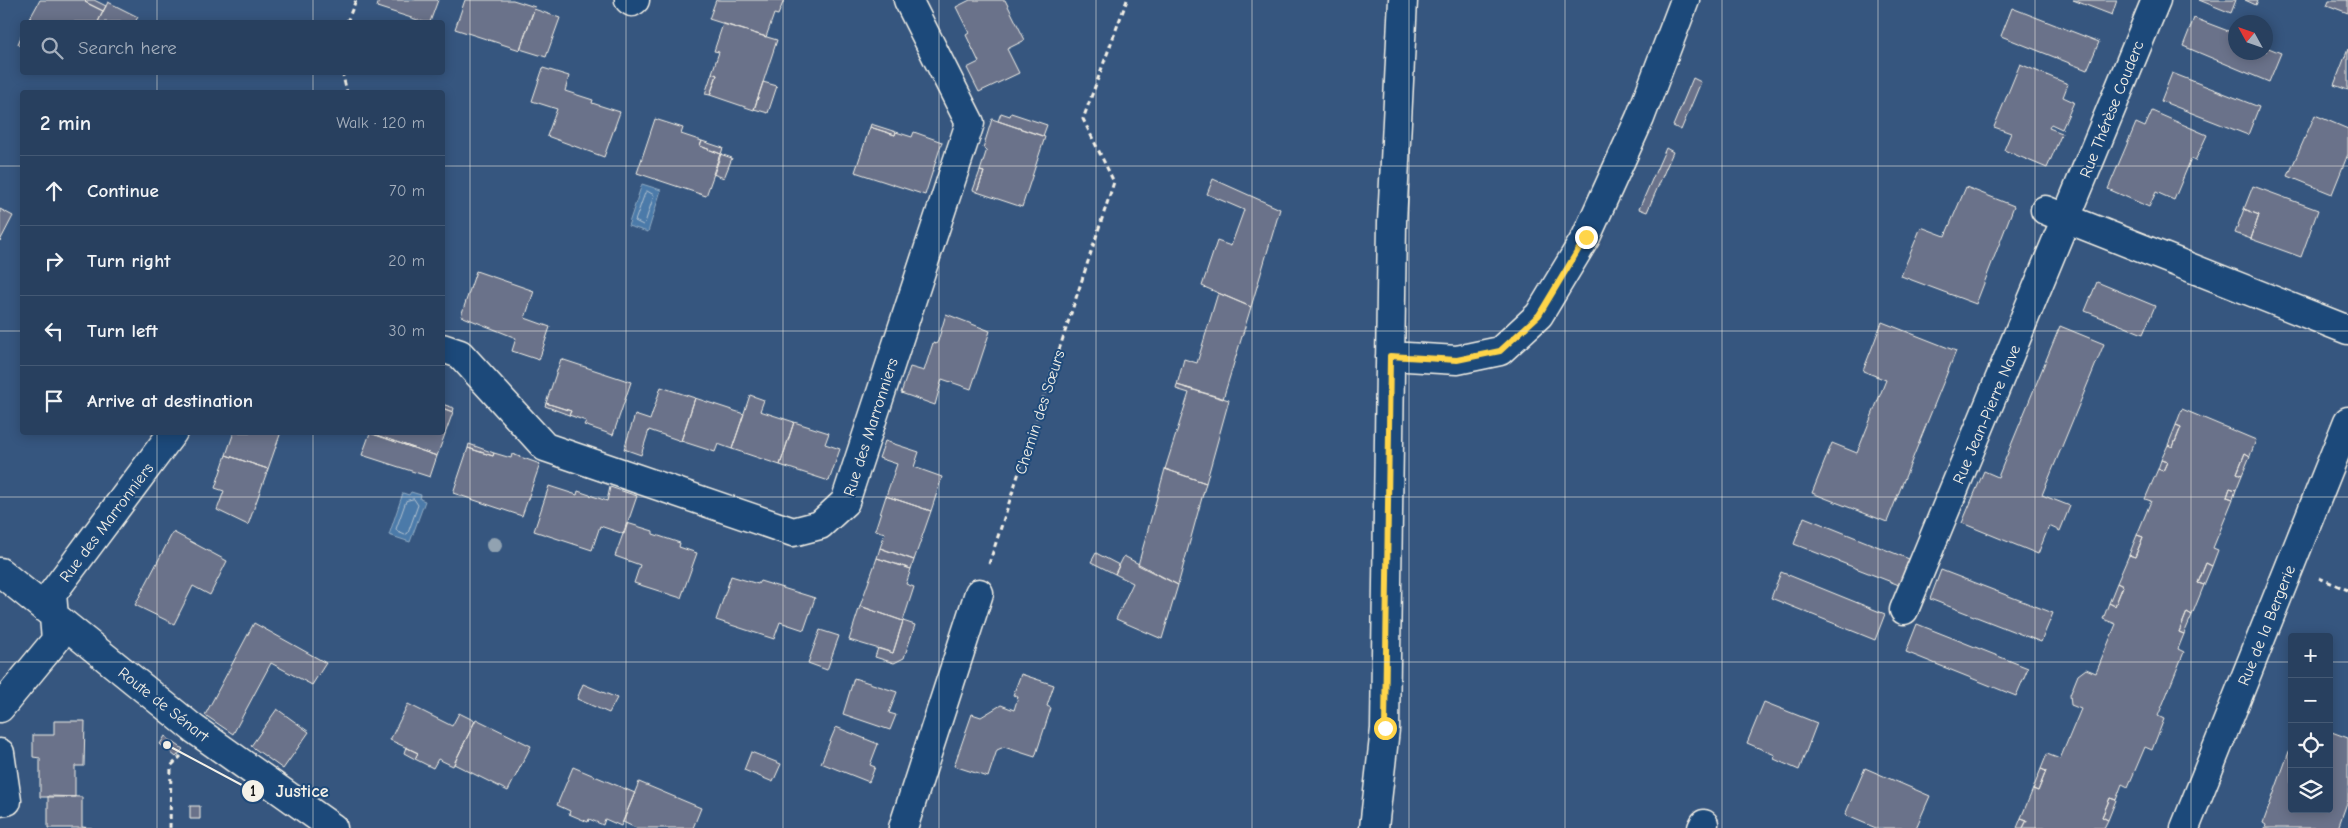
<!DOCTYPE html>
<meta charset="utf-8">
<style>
:root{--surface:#28405f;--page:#304765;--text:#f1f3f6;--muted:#a5afbd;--line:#445974}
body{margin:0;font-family:"Comic Neue",sans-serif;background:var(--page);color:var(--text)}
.controls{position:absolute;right:15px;bottom:15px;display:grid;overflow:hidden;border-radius:5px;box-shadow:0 2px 12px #0003}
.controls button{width:45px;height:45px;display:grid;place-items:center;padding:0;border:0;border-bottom:1px solid var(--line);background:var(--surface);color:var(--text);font:25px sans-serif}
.compass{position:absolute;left:2228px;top:15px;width:45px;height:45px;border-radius:50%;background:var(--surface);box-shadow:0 2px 12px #0003;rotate:310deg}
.stop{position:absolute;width:15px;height:15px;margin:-11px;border:4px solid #ffd54a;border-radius:50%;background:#fff}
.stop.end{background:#ffd54a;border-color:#fff;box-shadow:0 1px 5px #0008}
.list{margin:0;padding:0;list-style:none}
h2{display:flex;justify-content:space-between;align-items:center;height:65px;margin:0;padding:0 20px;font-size:21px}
h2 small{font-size:16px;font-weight:400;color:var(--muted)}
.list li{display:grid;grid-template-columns:32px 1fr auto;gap:15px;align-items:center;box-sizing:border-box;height:70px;padding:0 20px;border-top:1px solid var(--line)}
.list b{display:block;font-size:19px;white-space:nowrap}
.list em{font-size:16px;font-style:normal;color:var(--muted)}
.icon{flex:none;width:28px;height:28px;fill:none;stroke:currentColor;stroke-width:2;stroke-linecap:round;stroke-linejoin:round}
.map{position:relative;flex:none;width:2348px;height:828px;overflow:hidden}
.search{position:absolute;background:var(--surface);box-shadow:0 2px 12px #0003;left:20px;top:20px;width:425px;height:55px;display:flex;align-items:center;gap:12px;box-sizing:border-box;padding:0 18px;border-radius:5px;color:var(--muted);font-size:19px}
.panel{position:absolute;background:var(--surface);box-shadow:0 2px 12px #0003;left:20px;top:90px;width:425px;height:345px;border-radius:5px}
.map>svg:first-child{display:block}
.water{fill:#4c7aa9;stroke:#8faac2}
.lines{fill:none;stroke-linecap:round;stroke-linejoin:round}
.shore{stroke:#b1c1cf;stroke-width:1}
.building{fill:#6a728a;stroke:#f4f1e8}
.minor-casing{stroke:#f4f1e8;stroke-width:31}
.path{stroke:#f4f1e8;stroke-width:3;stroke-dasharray:5 4;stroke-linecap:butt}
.minor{stroke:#1f4a7a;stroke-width:28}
.tree{fill:#91a2b1}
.route{stroke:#ffd54a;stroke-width:6}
.grid{fill:none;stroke:#f4f1e8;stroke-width:1;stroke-opacity:0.55}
.labels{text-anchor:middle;stroke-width:4;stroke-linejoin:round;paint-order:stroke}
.street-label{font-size:16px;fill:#f4f1e8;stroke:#1f4a7a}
.leader{fill:none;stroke:#f4f1e8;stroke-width:2}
.callout-dot{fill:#f4f1e8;stroke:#1f4a7a;stroke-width:2}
.mark-label{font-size:15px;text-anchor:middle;font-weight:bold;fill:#111}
.callout-label{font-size:18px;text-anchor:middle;font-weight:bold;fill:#f4f1e8;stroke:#1f4a7a;stroke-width:4;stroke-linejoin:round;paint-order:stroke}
</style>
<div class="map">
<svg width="2348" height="828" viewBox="0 0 2348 828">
<rect width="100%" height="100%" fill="#36567f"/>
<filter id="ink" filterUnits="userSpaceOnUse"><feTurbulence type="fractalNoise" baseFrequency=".02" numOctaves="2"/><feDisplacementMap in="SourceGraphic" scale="10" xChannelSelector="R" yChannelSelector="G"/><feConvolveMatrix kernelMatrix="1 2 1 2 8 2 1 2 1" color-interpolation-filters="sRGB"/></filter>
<g filter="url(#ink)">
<path class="water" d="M642 184 661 190 648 232 628 226Z
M411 492 421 495 420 499 425 501 410 542 389 535 403 493 409 495Z"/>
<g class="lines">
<path class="shore" d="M647 191 654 195 645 223 643 225 635 221 645 193Z
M414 499 418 505 408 533 405 535 398 532 396 529 406 501Z"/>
</g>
<path class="building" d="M40 0H86L85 2 103 11 98 22H28Z
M86 0H94L106 6 103 11 85 2Z
M379 0H438L430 22H424L377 7Z
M465 0H513L535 7 520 50 455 29Z
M716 0H784L778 15 774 14 766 37 709 19Z
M970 0H1005L1025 40 1007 49 1019 73 979 92 967 68 979 62 966 35 969 33 956 7Z
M2073 0H2117L2112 15Z
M2199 0H2236L2231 13Z
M2245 0H2258L2256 5Z
M2329 0H2348V13L2327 5Z
M108 2 138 17 135 22H98Z
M2012 8 2099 42 2087 70 2001 36Z
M534 9 560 18 546 57 520 49Z
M2194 18 2236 34V52H2266V47L2281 53 2269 82 2183 46Z
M723 24 777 40 754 110 710 95 717 75 712 73 719 52 714 51Z
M22 34V47L18 44Z
M2348 49V90L2334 85Z
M2020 64 2068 84 2063 97 2074 102 2062 129 2051 124 2049 128 2062 133 2047 168 2004 150 2011 133 1994 127Z
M543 68 569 76 565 91 593 100 592 103 620 112 604 157 547 136 557 109 532 101Z
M712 73 717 75 710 95 705 94Z
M2172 73 2259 107 2248 135 2161 101Z
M1693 78 1701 82 1681 130 1673 126Z
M763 82 777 86 768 113 754 109Z
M2152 111 2207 135 2195 161 2191 159 2174 200 2156 192 2149 207 2108 189 2136 123 2145 127Z
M1001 113 1010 116 1011 113 1047 125 1043 136 998 121Z
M2315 115 2348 129V154L2332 194 2288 176Z
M655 119 683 128 681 134 702 141 700 146 721 154 706 196 637 173Z
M992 119 1045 137 1022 207 977 192 984 172 980 171 987 149 983 148Z
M871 124 896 132 895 135 870 127Z
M870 127 895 135 896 132 912 137 914 132 942 142 925 195 855 172Z
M702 141 723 148 721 154 700 146Z
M1666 148 1673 152 1647 212 1639 209Z
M720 154 732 158 724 178 713 174Z
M980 171 984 172 977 192 973 190Z
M1213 179 1280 209 1251 307 1202 286 1217 241 1231 246 1244 210 1207 194Z
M2253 186 2318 210 2301 257 2251 239 2259 215 2244 209Z
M1966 187 2014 206 1976 304 1901 276 1921 227 1945 236Z
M0 209 13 216 0 241Z
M2244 209 2259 215 2251 239 2235 233Z
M476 271 534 291 525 318 550 327 539 360 512 351 516 338 461 316Z
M2097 282 2155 306 2143 334 2085 311Z
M1218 293 1251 307 1223 399 1177 385 1184 359 1197 363Z
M946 314 990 331 971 389 942 379 935 405 901 393 910 367 924 371 933 343 936 344 938 341Z
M1882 322 1956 351 1887 522 1812 493 1832 443 1857 453 1886 380 1863 371Z
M2060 326 2104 344 2042 495 2070 506 2060 531 2049 526 2038 554 1962 523 1984 471 1998 477Z
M561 359 631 382 613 435 584 425 586 421 569 415 571 411 546 403Z
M1177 385 1229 400 1206 483 1165 469 1189 393 1176 389Z
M661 387 695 398 681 441 649 430 641 455 624 449 635 415 650 420Z
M750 395 764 400 760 411 794 422 780 465 732 449Z
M695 398 744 414 732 449 718 444 715 452 681 441Z
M546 403 571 411 569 415 545 406Z
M442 404 454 408 453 412 442 408Z
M442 408 453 412 437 456 370 433 442 432Z
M2182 409 2256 440 2250 456 2245 453 2237 473 2242 475 2236 490 2230 488 2227 497 2233 499 2213 548 2218 550 2212 566 2206 563 2198 583 2204 585 2192 615 2187 612 2179 632 2184 634 2178 649 2184 652 2158 716 2164 719 2152 750 2145 747 2128 787 2122 784 2116 800 2110 798 2102 817 2108 820 2104 828H2023L2027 820 2021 818 2033 789 2038 791 2046 771 2041 769 2047 754 2060 759 2081 709 2071 705 2070 695 2078 675 2086 669 2096 673 2116 624 2103 619 2109 603 2115 606 2123 586 2117 583 2129 555 2135 557 2143 537 2137 535 2151 501 2145 499 2158 469 2163 471 2167 462 2161 460 2168 445 2173 447 2181 427 2176 425Z
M794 422 829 433 825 444 840 449 829 481 780 465Z
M2176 425 2181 427 2173 447 2168 445Z
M234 432H281L268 469 226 455Z
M370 433 437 456 430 477 362 455Z
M885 441 919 452 914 467 942 477 931 511 886 496 897 464 879 458Z
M469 444 494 453 493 456 468 448Z
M468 448 493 456 494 453 511 458 512 454 540 464 522 516 453 493Z
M2245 453 2250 456 2242 475 2237 473Z
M226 455 268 469 248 525 217 510 224 491 215 488Z
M2161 460 2167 462 2163 471 2158 469Z
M1165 469 1206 483 1178 585 1138 565Z
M549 486 577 495 578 491 607 501 610 487 637 496 624 534 600 526 592 550 534 531Z
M2230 488 2236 490 2233 499 2227 497Z
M886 496 931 511 914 560 880 548 885 533 875 530Z
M1804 517 1909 559 1899 585 1794 544Z
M627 523 653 531V534L680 543 679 547 697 553 681 598 634 583 640 565 615 556Z
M173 532 227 561 210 595 193 586 174 624 135 605Z
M2137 535 2143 537 2135 557 2129 555Z
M880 548 914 560 911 569 877 558Z
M1096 553 1119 565 1115 574 1091 562Z
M1124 556 1178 585 1162 639 1116 619 1133 583 1115 574Z
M877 558 911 569 906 584 914 587 903 621 860 606Z
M2206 563 2212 566 2204 585 2198 583Z
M1941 570 2053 613 2041 642 1930 599Z
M1781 572 1885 614 1875 640 1771 598Z
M731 576 758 584 760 581 815 598 804 630 780 622 774 639 716 620Z
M2117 583 2123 586 2115 606 2109 603Z
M860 606 903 621 893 653 849 640Z
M2187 612 2192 615 2184 634 2179 632Z
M903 621 915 625 904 658 894 663 875 657 878 648 893 653Z
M254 623 326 663 312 685 271 663 233 734 205 715Z
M1917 624 2028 668 2016 696 1906 652Z
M820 630 839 636 827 670 808 663Z
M1021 674 1054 685 1047 706 1051 708 1035 757 1004 747 997 750 988 777 954 766 972 714 981 717 1001 705 1014 710 1018 697 1013 695Z
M854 678 897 692 889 713 896 715 890 730 843 714Z
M583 684 617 698 609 713 577 699Z
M1764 702 1817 723 1799 770 1774 759 1775 755 1747 743Z
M408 704 452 726 459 713 475 721 453 766 438 759 433 768 415 759 418 753 390 740Z
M277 709 309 732 283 769 251 746Z
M476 719 531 746 508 791 454 764Z
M54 721H85L84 766H75V797H40V758L33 757V735H54Z
M836 727 878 744 870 765 875 767 869 782 821 763Z
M2329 731 2348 738V800L2338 828H2265L2266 825 2263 823 2290 749 2292 809H2329Z
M165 736 170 740V752L160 744Z
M170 740 183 749 176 757 170 752Z
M406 747 418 753 415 759 404 753Z
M751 752 781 764 773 782 744 770Z
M573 767 635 793 621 826 605 819 603 825 589 819 588 822 569 814 570 811 557 805Z
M1865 768 1930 796 1916 828H1876L1845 815Z
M2041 769 2046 771 2038 791 2033 789Z
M639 782 701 808 693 828H636L623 822Z
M48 796 82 797V827L92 828H48Z
M2110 798 2116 800 2108 820 2102 817Z
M190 806H200V819H190Z
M2021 818 2027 820 2023 828H2017Z"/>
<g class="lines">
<g class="minor-casing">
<path id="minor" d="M629 0 632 2 635 0
M2045 210 2348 330
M442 348 460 354 545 447 793 532 820 525 845 502 970 123 908 0
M1390 356 1457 360 1500 351 1539 315 1586 237 1640 118 1685 0
M0 572 194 729 333 828
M1904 610 2156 0
M0 708 56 640 52 594 173 432
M0 753 7 801 0 802
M903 828 979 593
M1374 828 1385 729 1392 222 1403 0
M1702 828 1704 824
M2185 828 2348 421"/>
</g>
<path class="path" d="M347 22 356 0
M342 72 347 92
M989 564 1114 182 1083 119 1127 0
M2319 578 2348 590
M170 828 171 766 181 756"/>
<use href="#minor" class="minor"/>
</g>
<circle class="tree" cx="494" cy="545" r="8"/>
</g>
<g class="lines" filter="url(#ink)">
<path class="route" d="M1385 728 1390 356 1457 360 1500 351 1539 315 1586 237"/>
</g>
<path class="grid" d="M157 0V22M313 0V22M470 0V828M626 0V828M783 0V828M939 0V828M1096 0V828M1252 0V828M1409 0V828M1565 0V828M1722 0V828M1878 0V828M2035 0V828M2191 0V828M157 72V92M313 72V92M0 166H22M442 166H2348M0 331H22M442 331H2348M157 432V828M313 432V828M0 497H2348M0 662H2292M2329 662H2348"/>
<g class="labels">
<g class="street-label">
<text transform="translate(2111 109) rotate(-68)" y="6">Rue Thérèse Couderc</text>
<text transform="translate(1039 412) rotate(-72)" y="6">Chemin des Sœurs</text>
<text transform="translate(1986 414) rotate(-67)" y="6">Rue Jean-Pierre Nave</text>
<text transform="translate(870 427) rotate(-72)" y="6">Rue des Marronniers</text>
<text transform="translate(106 522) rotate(-53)" y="6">Rue des Marronniers</text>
<text transform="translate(2266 625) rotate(-68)" y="6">Rue de la Bergerie</text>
<text transform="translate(164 704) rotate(38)" y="6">Route de Sénart</text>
</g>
</g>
<path class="leader" d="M167 745L253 791"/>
<g class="callout-dot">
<circle cx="167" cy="745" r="5"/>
<circle cx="253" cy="791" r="12"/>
</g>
<g class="mark-label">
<text x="253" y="796">1</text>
</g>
<g class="callout-label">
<text x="302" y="797">Justice</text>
</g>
</svg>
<div class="controls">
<button>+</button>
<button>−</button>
<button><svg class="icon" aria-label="locate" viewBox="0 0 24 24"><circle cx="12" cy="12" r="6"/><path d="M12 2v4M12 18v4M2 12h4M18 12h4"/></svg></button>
<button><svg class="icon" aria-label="layers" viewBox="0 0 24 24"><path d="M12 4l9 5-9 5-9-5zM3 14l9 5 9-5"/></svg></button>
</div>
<svg class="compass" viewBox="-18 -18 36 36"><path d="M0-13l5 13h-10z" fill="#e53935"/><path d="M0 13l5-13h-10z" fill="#a5afbd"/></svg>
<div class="stop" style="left:1385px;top:728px"></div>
<div class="stop end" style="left:1586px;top:237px"></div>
<div class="search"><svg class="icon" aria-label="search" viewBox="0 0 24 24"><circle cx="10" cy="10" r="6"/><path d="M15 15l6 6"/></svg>Search here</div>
<section class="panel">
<h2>2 min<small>Walk · 120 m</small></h2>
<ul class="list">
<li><svg class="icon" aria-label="ahead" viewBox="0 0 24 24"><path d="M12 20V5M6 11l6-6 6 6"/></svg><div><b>Continue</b></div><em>70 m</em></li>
<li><svg class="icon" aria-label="right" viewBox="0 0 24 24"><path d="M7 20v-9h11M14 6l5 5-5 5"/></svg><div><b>Turn right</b></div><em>20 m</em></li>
<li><svg class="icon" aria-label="left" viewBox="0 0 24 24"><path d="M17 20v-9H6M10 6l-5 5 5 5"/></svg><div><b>Turn left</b></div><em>30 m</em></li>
<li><svg class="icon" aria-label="arrive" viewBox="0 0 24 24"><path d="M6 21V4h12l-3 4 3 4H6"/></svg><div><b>Arrive at destination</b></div></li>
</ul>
</section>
</div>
